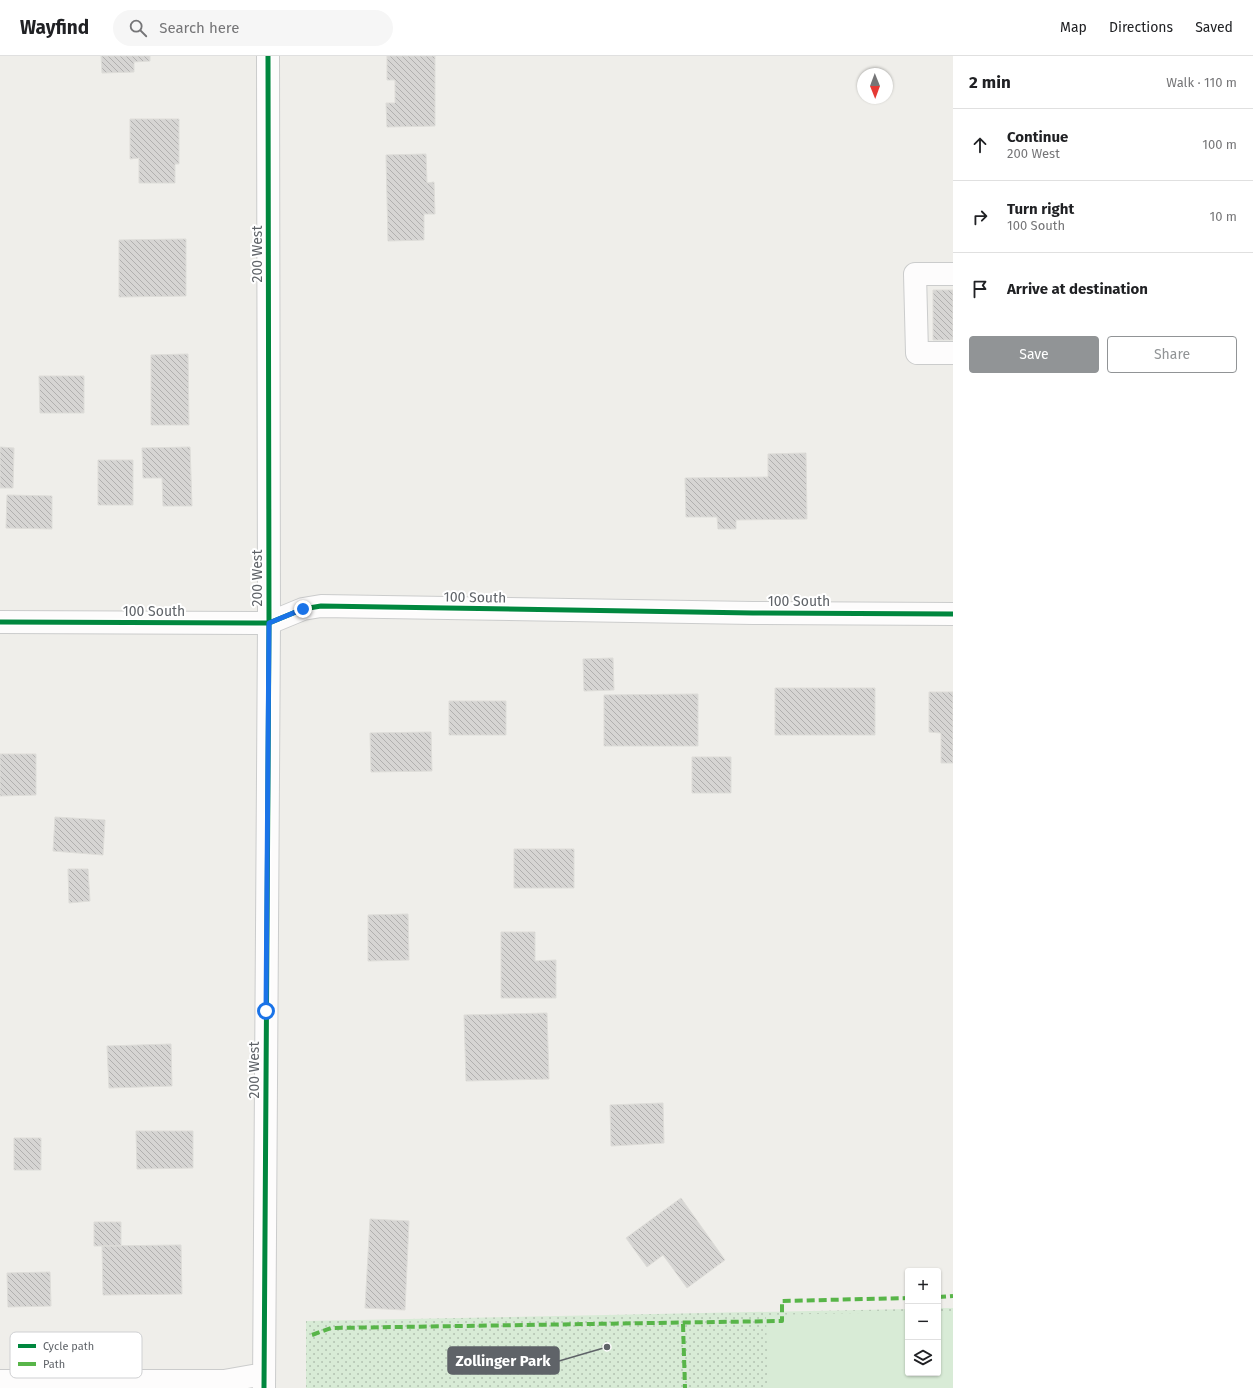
<!DOCTYPE html>
<meta charset="utf-8">
<style>
:root{--surface:#fff;--page:#f6f6f6;--text:#202124;--muted:#757577;--line:#e0e0e0;--accent:#919496}
body{margin:0;font-family:"Fira Sans",sans-serif;background:var(--page);color:var(--text)}
.controls{position:absolute;right:12px;bottom:12px;display:grid;overflow:hidden;border-radius:4px;box-shadow:0 1px 3px #0004}
.controls button{width:36px;height:36px;display:grid;place-items:center;padding:0;border:0;border-bottom:1px solid var(--line);background:var(--surface);color:var(--text);font:20px sans-serif}
.compass{position:absolute;left:857px;top:12px;width:36px;height:36px;border-radius:50%;background:var(--surface);box-shadow:0 1px 3px #0004;rotate:179deg}
.stop{position:absolute;width:12px;height:12px;margin:-9px;border:3px solid #1a73e8;border-radius:50%;background:#fff}
.stop.end{background:#1a73e8;border-color:#fff;box-shadow:0 1px 4px #0008}
.list{margin:0;padding:0;list-style:none}
h2{display:flex;justify-content:space-between;align-items:center;height:52px;margin:0;padding:0 16px;font-size:17px}
h2 small{font-size:13px;font-weight:400;color:var(--muted)}
.list li{display:grid;grid-template-columns:26px 1fr auto;gap:12px;align-items:center;box-sizing:border-box;height:72px;padding:0 16px;border-top:1px solid var(--line)}
.list b{display:block;font-size:15px;white-space:nowrap}
.list p{margin:0;font-size:13px;white-space:nowrap;color:var(--muted)}
.list em{font-size:13px;font-style:normal;color:var(--muted)}
.actions{display:flex;gap:8px;padding:12px 16px}
.actions a{flex:1;padding:9px 0;border:1px solid var(--accent);border-radius:4px;text-align:center;font-size:14px;color:var(--accent)}
.actions .main{background:var(--accent);color:#fff}
.icon{flex:none;width:22px;height:22px;fill:none;stroke:currentColor;stroke-width:2;stroke-linecap:round;stroke-linejoin:round}
.map{position:relative;flex:none;width:953px;height:1332px;overflow:hidden}
header{display:flex;align-items:center;gap:24px;box-sizing:border-box;height:56px;padding:0 20px;background:var(--surface);border-bottom:1px solid var(--line)}
header strong{font-size:19px}
nav{display:flex;gap:22px;margin-inline-start:auto;font-size:14px}
.search{width:280px;height:36px;background:var(--page);display:flex;align-items:center;gap:10px;box-sizing:border-box;padding:0 14px;border-radius:22px;color:var(--muted);font-size:15px}
main{display:flex}
aside{flex:1;background:var(--surface)}
.map>svg:first-child{display:block}
.grass{fill:url(#grass-dots)}
.garden{fill:#d8ebd6}
.building{fill:url(#building-back-hatch);stroke:#deddd9}
.lines{fill:none;stroke-linecap:round;stroke-linejoin:round}
.minor-casing{stroke:#cbcccc;stroke-width:24}
.minor{stroke:#fdfcfc;stroke-width:22}
.quiet{stroke:#58b549;stroke-width:4;stroke-dasharray:8 4;stroke-linecap:butt}
.cycleway-casing{stroke:#fff;stroke-width:8}
.cycleway{stroke:#00873e;stroke-width:5}
.route{stroke:#1a73e8;stroke-width:5}
.labels{text-anchor:middle;stroke-width:4;stroke-linejoin:round;paint-order:stroke}
.street-label{font-size:14px;fill:#5f6368;stroke:#fff}
.key{fill:#fff;stroke:#cfd0d2;stroke-width:1}
.key-label{font-size:11px;fill:#5f6368}
.leader{fill:none;stroke:#5f6368;stroke-width:1.5}
.callout-dot{fill:#5f6368;stroke:#fff;stroke-width:1.5}
.callout{fill:#5f6368;stroke:#5f6368;stroke-width:1.5}
.callout-label{font-size:15px;text-anchor:middle;font-weight:bold;fill:#fff}
</style>
<header>
<strong>Wayfind</strong>
<div class="search"><svg class="icon" aria-label="search" viewBox="0 0 24 24"><circle cx="10" cy="10" r="6"/><path d="M15 15l6 6"/></svg>Search here</div>
<nav><a>Map</a><a>Directions</a><a>Saved</a></nav>
</header>
<main>
<div class="map">
<svg width="953" height="1332" viewBox="0 0 953 1332">
<defs>
<pattern id="grass-dots" width="8" height="8" patternUnits="userSpaceOnUse"><rect width="8" height="8" fill="#d8ebd6"/><path d="M2 2h.1M6 6h.1" fill="none" stroke="#b2c2b1" stroke-width="1.8" stroke-linecap="round"/></pattern>
<pattern id="building-back-hatch" width="6" height="6" patternUnits="userSpaceOnUse"><rect width="6" height="6" fill="#d6d5d3"/><path d="M-1 5l2 2M0 0l6 6M5-1l2 2" fill="none" stroke="#b1b0af"/></pattern>
</defs>
<rect width="100%" height="100%" fill="#efeeea"/>
<path class="grass" d="M938 1252H953V1332H306V1265L908 1253V1317H938Z"/>
<path class="garden" d="M938 1255H953V1332H768L766 1259 908 1256V1317H938Z"/>
<path class="building" d="M101 0H150V5L134 6V16L102 17Z
M387 0H435V70L387 71 386 47H395V24H387Z
M130 63H179V108H175V127H139V102L130 103Z
M426 98 427 127 434 126 435 158H424V184L388 185 386 99Z
M186 183V240L119 241V184Z
M933 234H953V284H933Z
M188 298 189 369H151V299Z
M39 320H84V357H40Z
M0 391 14 392 13 432H0Z
M190 391 192 450H163L162 422H143L142 392Z
M806 397 807 463 736 464V473H718L717 461H686L685 422 768 421V398Z
M98 404H133V449H98Z
M7 439 52 440V473L6 472Z
M613 602 614 634 584 635 583 603Z
M775 632H875V679H775Z
M929 636H953V707H941V677L929 676Z
M698 638V690H604V639Z
M449 645H506V679H449Z
M431 676 432 715 371 716 370 677Z
M0 698H36V739L0 740Z
M692 701H731V737H692Z
M55 761 105 764 103 799 53 795Z
M514 793H574V832H514Z
M68 813H88L90 845 69 847Z
M408 858 409 904 368 905V859Z
M501 876H535V905L556 904V942H501Z
M547 957 549 1023 466 1025 464 959Z
M171 988 172 1030 109 1032 107 990Z
M663 1047 664 1087 611 1090 610 1049Z
M136 1075H193V1112L137 1113Z
M14 1082H41V1114H14Z
M681 1142 725 1204 687 1232 663 1199 647 1211 626 1182Z
M370 1163 409 1165 405 1254 365 1252Z
M94 1166H121V1190H94Z
M181 1189 182 1238 103 1239 102 1190Z
M50 1216 51 1250 8 1251 7 1217Z"/>
<g class="lines">
<g class="minor-casing">
<path id="minor" d="M953 218H915L917 297H953
M0 566 269 567 303 553 321 550 753 557 953 558
M0 1325H224L264 1318
M264 1332 269 567 268 0"/>
</g>
<use href="#minor" class="minor"/>
<path class="quiet" d="M938 1241 953 1240
M683 1268 685 1332
M312 1279 331 1272 782 1265V1245L908 1242"/>
<g class="cycleway-casing">
<path id="cycleway" d="M0 566 269 567 303 553 321 550 753 557 953 558
M264 1332 269 567 268 0"/>
</g>
<use href="#cycleway" class="cycleway"/>
</g>
<g class="lines">
<path class="route" d="M266 955 269 567 303 553"/>
</g>
<g class="labels">
<g class="street-label">
<text transform="translate(257 198) rotate(-90)" y="5">200 West</text>
<text transform="translate(257 522) rotate(-90)" y="5">200 West</text>
<text transform="translate(475 541) rotate(1)" y="5">100 South</text>
<text x="799" y="550">100 South</text>
<text x="154" y="560">100 South</text>
<text transform="translate(254 1014) rotate(-90)" y="5">200 West</text>
</g>
</g>
<rect x="10" y="1276" width="132" height="46" rx="6" class="key"/>
<rect x="18" y="1288" width="18" height="4" fill="#00873e"/>
<rect x="18" y="1306" width="18" height="4" fill="#58b549"/>
<g class="key-label">
<text x="43" y="1294">Cycle path</text>
<text x="43" y="1312">Path</text>
</g>
<path class="leader" d="M607 1291L559 1305"/>
<circle class="callout-dot" cx="607" cy="1291" r="4"/>
<rect class="callout" x="448" y="1291" width="111" height="27" rx="4"/>
<g class="callout-label">
<text x="503" y="1310">Zollinger Park</text>
</g>
</svg>
<div class="controls">
<button>+</button>
<button>−</button>
<button><svg class="icon" aria-label="layers" viewBox="0 0 24 24"><path d="M12 4l9 5-9 5-9-5zM3 14l9 5 9-5"/></svg></button>
</div>
<svg class="compass" viewBox="-18 -18 36 36"><path d="M0-13l5 13h-10z" fill="#e53935"/><path d="M0 13l5-13h-10z" fill="#757577"/></svg>
<div class="stop" style="left:266px;top:955px"></div>
<div class="stop end" style="left:303px;top:553px"></div>
</div>
<aside>
<h2>2 min<small>Walk · 110 m</small></h2>
<ul class="list">
<li><svg class="icon" aria-label="ahead" viewBox="0 0 24 24"><path d="M12 20V5M6 11l6-6 6 6"/></svg><div><b>Continue</b><p>200 West</p></div><em>100 m</em></li>
<li><svg class="icon" aria-label="right" viewBox="0 0 24 24"><path d="M7 20v-9h11M14 6l5 5-5 5"/></svg><div><b>Turn right</b><p>100 South</p></div><em>10 m</em></li>
<li><svg class="icon" aria-label="arrive" viewBox="0 0 24 24"><path d="M6 21V4h12l-3 4 3 4H6"/></svg><div><b>Arrive at destination</b></div></li>
</ul>
<div class="actions"><a class="main">Save</a><a>Share</a></div>
</aside>
</main>
